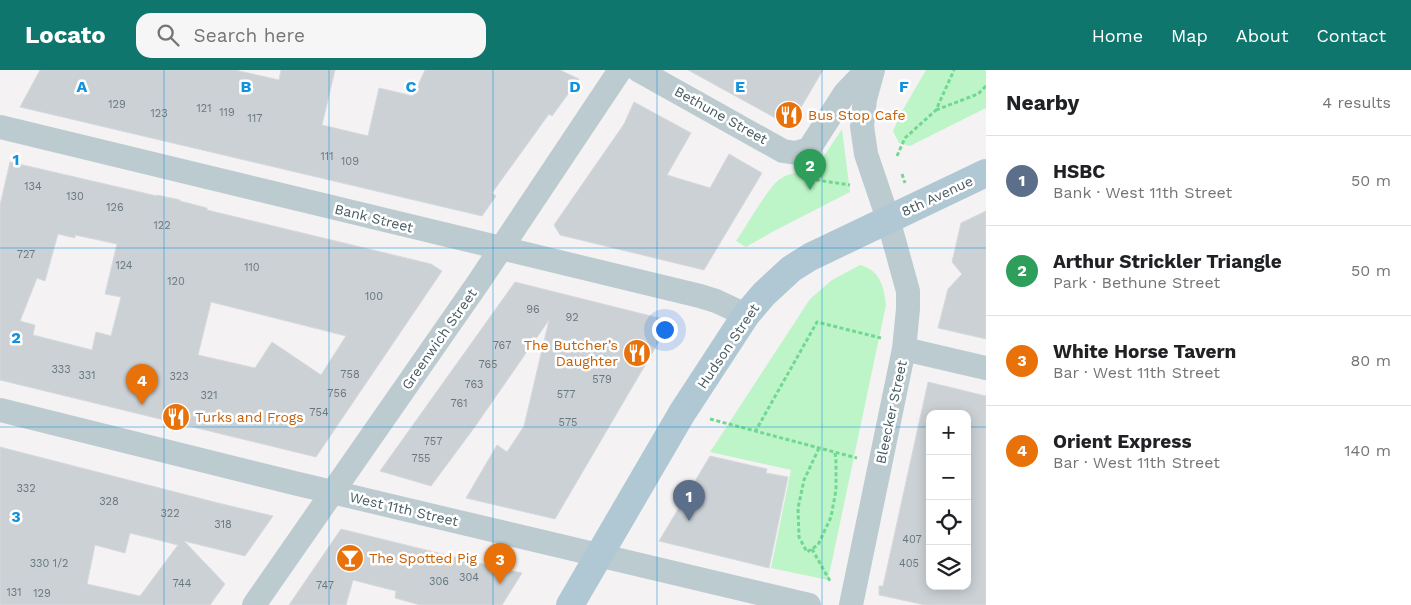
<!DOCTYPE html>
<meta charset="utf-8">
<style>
:root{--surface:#fff;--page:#f6f6f6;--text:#202124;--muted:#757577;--line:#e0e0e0;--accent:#0f766e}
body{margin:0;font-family:"Work Sans",sans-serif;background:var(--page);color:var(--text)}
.controls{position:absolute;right:15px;bottom:15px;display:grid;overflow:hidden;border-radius:10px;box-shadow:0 2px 12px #0003}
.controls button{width:45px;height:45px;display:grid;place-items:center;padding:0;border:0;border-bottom:1px solid var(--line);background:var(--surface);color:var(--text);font:25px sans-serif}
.you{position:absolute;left:664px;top:259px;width:18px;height:18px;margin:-12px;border:4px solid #fff;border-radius:50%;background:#1a73e8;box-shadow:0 0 0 8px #1a73e833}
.badge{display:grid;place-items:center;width:32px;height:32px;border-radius:50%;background:var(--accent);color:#fff;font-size:16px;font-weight:700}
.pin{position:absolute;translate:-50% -41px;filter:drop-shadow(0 1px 2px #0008)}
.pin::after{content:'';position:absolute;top:26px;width:18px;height:15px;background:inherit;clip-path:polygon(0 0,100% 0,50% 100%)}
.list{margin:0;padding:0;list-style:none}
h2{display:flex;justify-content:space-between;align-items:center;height:65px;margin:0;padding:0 20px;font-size:21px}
h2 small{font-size:16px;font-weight:400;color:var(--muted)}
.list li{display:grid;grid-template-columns:32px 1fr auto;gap:15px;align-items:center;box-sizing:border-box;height:90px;padding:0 20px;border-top:1px solid var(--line)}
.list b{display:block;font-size:19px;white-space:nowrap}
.list p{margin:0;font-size:16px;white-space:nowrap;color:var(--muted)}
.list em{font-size:16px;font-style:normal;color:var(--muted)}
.icon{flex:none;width:28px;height:28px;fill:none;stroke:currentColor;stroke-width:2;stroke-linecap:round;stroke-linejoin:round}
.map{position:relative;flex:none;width:986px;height:535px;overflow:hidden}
header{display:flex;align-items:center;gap:30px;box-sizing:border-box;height:70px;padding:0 25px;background:var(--accent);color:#fff}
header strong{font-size:24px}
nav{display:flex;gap:28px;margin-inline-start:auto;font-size:18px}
.search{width:350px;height:45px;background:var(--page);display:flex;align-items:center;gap:12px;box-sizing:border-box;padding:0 18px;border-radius:15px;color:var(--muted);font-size:19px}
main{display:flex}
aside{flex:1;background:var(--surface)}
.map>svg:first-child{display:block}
.green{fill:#bdf5c8}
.building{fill:#cbd1d5;stroke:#d6dade;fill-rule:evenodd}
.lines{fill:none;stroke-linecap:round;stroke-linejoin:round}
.path{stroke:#71d892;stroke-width:3;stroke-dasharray:4 2.5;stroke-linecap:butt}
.minor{stroke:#bccbd0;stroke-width:24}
.major{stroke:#afc8d3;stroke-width:28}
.grid{fill:none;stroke:#1291dc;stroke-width:1;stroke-opacity:0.55}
.labels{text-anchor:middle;stroke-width:5;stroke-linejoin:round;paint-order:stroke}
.number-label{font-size:11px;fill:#68787f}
.street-label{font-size:14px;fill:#475b62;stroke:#fff}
.food-label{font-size:14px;fill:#c56008;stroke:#fff;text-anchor:start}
.grid-label{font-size:16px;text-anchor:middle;font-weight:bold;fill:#1291dc;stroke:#fff;stroke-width:5;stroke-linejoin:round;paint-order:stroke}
</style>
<header>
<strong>Locato</strong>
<div class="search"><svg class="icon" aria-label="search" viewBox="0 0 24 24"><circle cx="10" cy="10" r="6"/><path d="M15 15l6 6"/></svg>Search here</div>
<nav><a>Home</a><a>Map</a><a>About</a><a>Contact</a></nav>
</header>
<main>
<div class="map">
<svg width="986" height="535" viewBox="0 0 986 535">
<rect width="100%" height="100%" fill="#f5f2f3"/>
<path class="green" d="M926 0H986V38L910 76 899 73 893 61 901 43Z
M842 59 850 122 774 161 746 177 736 171C746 157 768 117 780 109 790 102 802 102 814 101Z
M860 195C880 200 884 217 886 235L828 510 771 498 791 400 710 382 810 229 832 210Z"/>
<path class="building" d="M40 0H235L279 10 281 0H335L322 55 368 66 379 18 413 26 425 0H560L579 9 552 46 549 44 492 123 496 126 482 146 20 37Z
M688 0H823L790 56Z
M634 32 691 63 667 105 710 118 729 84 762 103 704 200 560 165 554 155 624 54Z
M10 92 157 126V125L180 130V131L207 138V140L431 194 442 201 316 387 0 310V135ZM58 164 75 168V165L117 174 105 224 121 227 111 266 96 262 92 280 33 265 35 255 20 251 37 208 45 211ZM211 232 346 266 321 305 272 272 255 298 198 285Z
M986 141V269L938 258 948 219 962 204 952 192 961 153Z
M515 212 671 251 555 449 466 428 497 375 507 382 524 356 549 250 474 358 431 416 380 401Z
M928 312 986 326V535H925L879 525V516H883ZM930 344H967V516H930Z
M0 377 218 433 273 446 245 486 184 471 225 514 210 535H0ZM130 463 178 475 140 526 87 514 95 475 125 483Z
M710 386 767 399 766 403 788 407 769 498 659 471Z
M341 459 499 498 522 503 502 535H420L395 528 396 521 353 510 346 535H289Z"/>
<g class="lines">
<path class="path" d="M936 40 978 24 986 16
M897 86 905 68 936 40 954 0
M902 104 905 113
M803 108 850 115
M710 349 857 388
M755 362 817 252 881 268
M819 378 804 410 798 438 799 467 807 482 818 475 831 447 836 420V392L835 382
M812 479 830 511"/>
<path class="minor" d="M638 0 783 81 796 83 809 79 845 23 867 0
M0 57 700 226 716 231 746 245
M904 279 986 298
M0 340 294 413 809 535
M254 535 478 213 620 0
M851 535 904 279 908 239V221L888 149 866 84 862 56 865 29 873 0"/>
<path class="major" d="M570 535 682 343 746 245 764 224 791 199 810 187 986 103"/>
</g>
<path class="grid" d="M164 0V535M329 0V535M493 0V535M657 0V535M822 0V535M0 178H986M0 357H930M967 357H986"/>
<defs>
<g id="restaurant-disc" transform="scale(1.4375)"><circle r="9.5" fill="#e8710a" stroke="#fff"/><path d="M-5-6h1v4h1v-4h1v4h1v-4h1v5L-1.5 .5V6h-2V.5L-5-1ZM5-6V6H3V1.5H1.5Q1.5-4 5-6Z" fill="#fff"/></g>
<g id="bar-disc" transform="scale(1.4375)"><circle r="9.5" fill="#e8710a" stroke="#fff"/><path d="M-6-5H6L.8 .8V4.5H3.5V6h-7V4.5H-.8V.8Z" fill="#fff"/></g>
</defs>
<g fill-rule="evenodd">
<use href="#restaurant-disc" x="789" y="45"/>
<use href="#restaurant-disc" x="637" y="283"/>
<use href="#restaurant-disc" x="176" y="347"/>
<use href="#bar-disc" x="350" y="488"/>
</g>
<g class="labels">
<g class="number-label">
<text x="117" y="38">129</text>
<text x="204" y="42">121</text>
<text x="227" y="46">119</text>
<text x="159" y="47">123</text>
<text x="255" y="52">117</text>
<text x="327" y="90">111</text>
<text x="350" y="95">109</text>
<text x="33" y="120">134</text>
<text x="75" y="130">130</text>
<text x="115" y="141">126</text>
<text x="162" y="159">122</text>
<text x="26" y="188">727</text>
<text x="124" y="199">124</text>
<text x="252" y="201">110</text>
<text x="176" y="215">120</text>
<text x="374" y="230">100</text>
<text x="533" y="243">96</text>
<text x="572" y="251">92</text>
<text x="502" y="279">767</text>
<text x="488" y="298">765</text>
<text x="61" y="303">333</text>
<text x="350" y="308">758</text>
<text x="87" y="309">331</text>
<text x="179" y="310">323</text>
<text x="602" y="313">579</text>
<text x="474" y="318">763</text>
<text x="337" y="327">756</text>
<text x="566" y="328">577</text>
<text x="209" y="329">321</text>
<text x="459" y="337">761</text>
<text x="319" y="346">754</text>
<text x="568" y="356">575</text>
<text x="433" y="375">757</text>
<text x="421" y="392">755</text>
<text x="26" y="422">332</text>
<text x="109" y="435">328</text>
<text x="170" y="447">322</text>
<text x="223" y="458">318</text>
<text x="912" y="473">407</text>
<text x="49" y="497">330 1/2</text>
<text x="909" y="497">405</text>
<text x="469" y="511">304</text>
<text x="439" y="515">306</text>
<text x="182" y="517">744</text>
<text x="325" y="519">747</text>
<text x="14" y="526">131</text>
<text x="42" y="527">129</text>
</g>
<g class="street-label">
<text transform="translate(721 45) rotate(29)" y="5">Bethune Street</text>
<text transform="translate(937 126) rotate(-25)" y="5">8th Avenue</text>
<text transform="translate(374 148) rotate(14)" y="5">Bank Street</text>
<text transform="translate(439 269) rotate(-55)" y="5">Greenwich Street</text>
<text transform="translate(728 276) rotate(-56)" y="5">Hudson Street</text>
<text transform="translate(891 342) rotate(-78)" y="5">Bleecker Street</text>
<text transform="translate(404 439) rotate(13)" y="5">West 11th Street</text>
</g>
<g class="food-label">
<text x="808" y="50">Bus Stop Cafe</text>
<text x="618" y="280" text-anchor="end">The Butcher’s<tspan x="618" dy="16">Daughter</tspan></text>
<text x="195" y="352">Turks and Frogs</text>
<text x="369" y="493">The Spotted Pig</text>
</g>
</g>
<g class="grid-label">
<text x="82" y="22">A</text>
<text x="246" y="22">B</text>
<text x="411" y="22">C</text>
<text x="575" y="22">D</text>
<text x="740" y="22">E</text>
<text x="904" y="22">F</text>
<text x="16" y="95">1</text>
<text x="16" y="273">2</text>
<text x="16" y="452">3</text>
</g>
</svg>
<div class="controls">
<button>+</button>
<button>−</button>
<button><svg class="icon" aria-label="locate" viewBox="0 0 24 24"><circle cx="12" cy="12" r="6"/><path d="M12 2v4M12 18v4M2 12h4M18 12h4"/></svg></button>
<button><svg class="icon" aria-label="layers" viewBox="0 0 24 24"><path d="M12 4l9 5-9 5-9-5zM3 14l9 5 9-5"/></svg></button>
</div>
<div class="you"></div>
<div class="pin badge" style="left:689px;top:451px;background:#5c6f8a">1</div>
<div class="pin badge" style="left:810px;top:120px;background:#2e9e5b">2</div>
<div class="pin badge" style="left:500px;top:514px;background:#e8710a">3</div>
<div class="pin badge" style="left:142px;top:335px;background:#e8710a">4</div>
</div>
<aside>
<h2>Nearby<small>4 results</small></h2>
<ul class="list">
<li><span class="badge" style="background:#5c6f8a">1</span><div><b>HSBC</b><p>Bank · West 11th Street</p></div><em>50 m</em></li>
<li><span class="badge" style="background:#2e9e5b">2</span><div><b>Arthur Strickler Triangle</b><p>Park · Bethune Street</p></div><em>50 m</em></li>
<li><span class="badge" style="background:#e8710a">3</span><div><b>White Horse Tavern</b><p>Bar · West 11th Street</p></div><em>80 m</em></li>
<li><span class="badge" style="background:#e8710a">4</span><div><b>Orient Express</b><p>Bar · West 11th Street</p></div><em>140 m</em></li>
</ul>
</aside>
</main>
